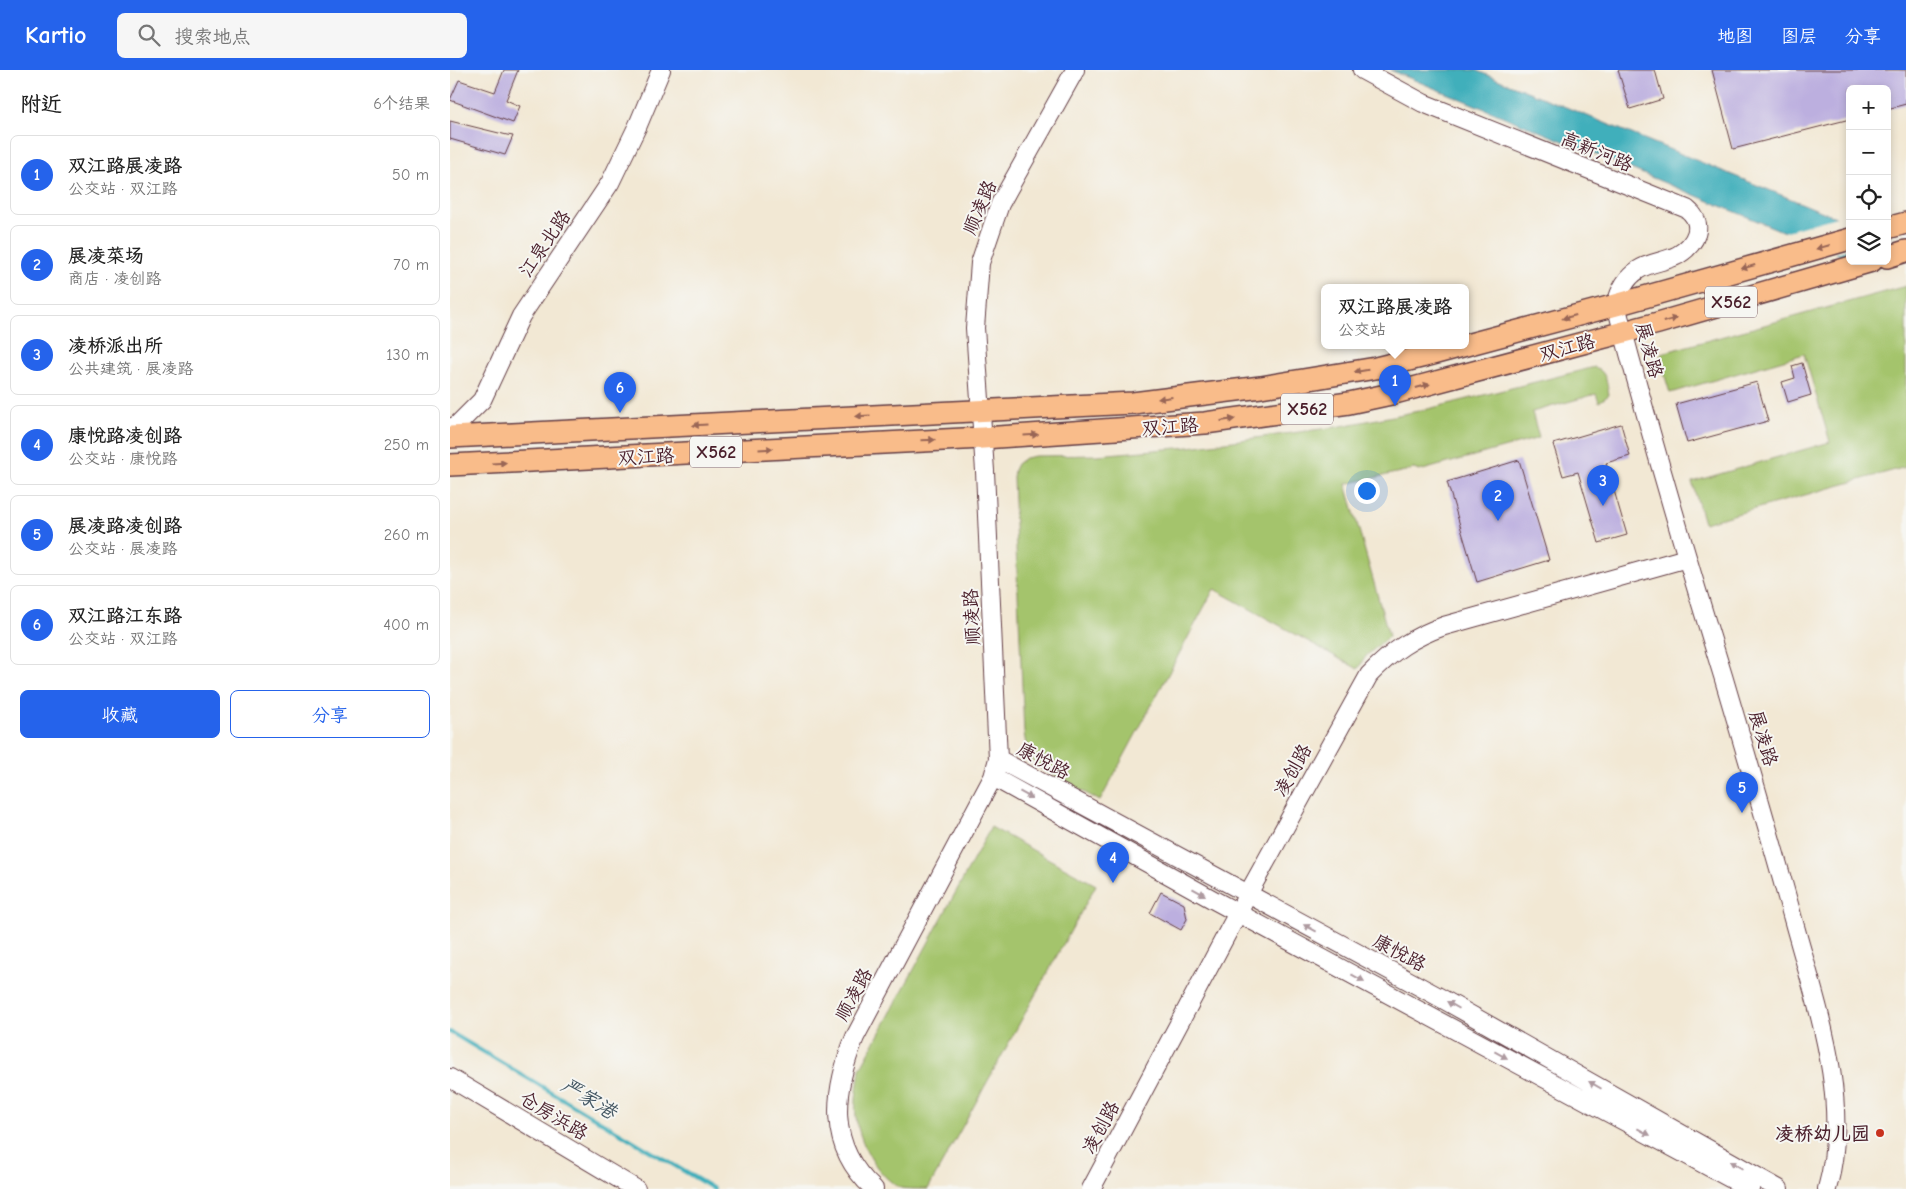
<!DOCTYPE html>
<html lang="zh">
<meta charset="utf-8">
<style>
:root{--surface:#fff;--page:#f6f6f6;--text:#222;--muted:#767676;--line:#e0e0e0;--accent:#2563eb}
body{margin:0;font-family:"Comic Neue","LXGW WenKai TC",sans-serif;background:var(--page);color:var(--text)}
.controls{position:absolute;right:15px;top:15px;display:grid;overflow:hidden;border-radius:8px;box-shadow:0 2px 8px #0003}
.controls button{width:45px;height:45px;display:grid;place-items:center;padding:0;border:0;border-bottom:1px solid var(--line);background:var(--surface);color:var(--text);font:25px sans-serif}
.you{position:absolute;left:916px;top:420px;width:18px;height:18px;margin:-12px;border:4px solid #fff;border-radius:50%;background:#1a73e8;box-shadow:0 0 0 8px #1a73e833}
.badge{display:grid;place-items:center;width:32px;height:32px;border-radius:50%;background:var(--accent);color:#fff;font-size:16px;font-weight:700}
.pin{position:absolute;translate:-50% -41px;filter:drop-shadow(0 1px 2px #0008)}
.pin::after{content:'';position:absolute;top:26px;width:18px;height:15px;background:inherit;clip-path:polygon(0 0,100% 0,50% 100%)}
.popup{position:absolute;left:871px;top:214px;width:148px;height:65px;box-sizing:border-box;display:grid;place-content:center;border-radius:8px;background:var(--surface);filter:drop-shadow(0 1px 4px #0005);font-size:16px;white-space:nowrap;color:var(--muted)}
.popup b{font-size:19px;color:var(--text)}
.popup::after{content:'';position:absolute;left:50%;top:100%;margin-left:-10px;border:10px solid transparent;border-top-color:var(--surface)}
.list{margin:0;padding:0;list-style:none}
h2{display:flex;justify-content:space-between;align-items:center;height:65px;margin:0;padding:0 20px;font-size:21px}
h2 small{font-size:16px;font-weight:400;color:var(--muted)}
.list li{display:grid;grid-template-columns:32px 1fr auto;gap:15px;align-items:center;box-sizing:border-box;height:80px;margin:0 10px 10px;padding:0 10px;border:1px solid var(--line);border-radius:8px}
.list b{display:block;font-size:19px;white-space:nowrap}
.list p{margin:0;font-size:16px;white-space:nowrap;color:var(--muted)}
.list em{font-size:16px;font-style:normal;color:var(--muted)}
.actions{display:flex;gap:10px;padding:15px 20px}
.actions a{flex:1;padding:11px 0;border:1px solid var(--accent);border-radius:8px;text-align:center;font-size:18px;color:var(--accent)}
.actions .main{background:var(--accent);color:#fff}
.icon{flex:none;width:28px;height:28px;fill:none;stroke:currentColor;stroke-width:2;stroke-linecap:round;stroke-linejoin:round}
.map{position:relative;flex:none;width:1456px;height:1119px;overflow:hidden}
header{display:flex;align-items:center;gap:30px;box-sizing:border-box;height:70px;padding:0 25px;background:var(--accent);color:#fff}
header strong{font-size:24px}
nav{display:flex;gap:28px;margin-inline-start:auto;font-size:18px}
.search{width:350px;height:45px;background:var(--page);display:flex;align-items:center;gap:12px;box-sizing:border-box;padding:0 18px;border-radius:8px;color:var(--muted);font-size:19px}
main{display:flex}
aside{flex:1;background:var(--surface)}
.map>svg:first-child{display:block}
.green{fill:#a4c46c;stroke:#77724c}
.water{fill:#40afbb;stroke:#456773}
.pier{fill:#f2e8d4}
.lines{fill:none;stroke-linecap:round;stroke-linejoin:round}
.stream{stroke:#40afbb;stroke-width:4}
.building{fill:#bcafdf}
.minor-casing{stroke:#633d44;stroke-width:20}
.major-casing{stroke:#633d44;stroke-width:24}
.minor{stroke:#fff;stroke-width:18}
.major{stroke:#f9bc8a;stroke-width:21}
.oneway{fill:#996656}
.oneway2{fill:#ae9aa0}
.poi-dot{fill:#c8321e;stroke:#f6f6f2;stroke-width:2}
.labels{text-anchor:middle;stroke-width:4;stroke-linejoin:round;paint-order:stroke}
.shield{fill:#f6f6f2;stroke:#7e6067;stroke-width:1}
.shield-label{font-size:18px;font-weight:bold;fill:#4a1f2b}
.street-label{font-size:19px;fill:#4a1f2b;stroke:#f6f6f2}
.poi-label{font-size:19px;font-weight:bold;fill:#4a1f2b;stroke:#f6f6f2;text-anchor:end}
.water-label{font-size:20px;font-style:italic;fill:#465965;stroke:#f6f6f2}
</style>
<header>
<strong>Kartio</strong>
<div class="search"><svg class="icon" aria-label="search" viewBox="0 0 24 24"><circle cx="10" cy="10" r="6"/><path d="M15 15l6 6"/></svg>搜索地点</div>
<nav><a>地图</a><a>图层</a><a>分享</a></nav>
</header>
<main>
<aside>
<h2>附近<small>6个结果</small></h2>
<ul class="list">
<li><span class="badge">1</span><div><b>双江路展凌路</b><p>公交站 · 双江路</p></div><em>50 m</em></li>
<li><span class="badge">2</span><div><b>展凌菜场</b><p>商店 · 凌创路</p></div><em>70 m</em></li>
<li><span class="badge">3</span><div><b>凌桥派出所</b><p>公共建筑 · 展凌路</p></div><em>130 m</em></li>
<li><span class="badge">4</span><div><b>康悦路凌创路</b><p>公交站 · 康悦路</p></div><em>250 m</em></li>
<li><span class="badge">5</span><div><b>展凌路凌创路</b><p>公交站 · 展凌路</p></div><em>260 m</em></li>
<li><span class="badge">6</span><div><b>双江路江东路</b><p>公交站 · 双江路</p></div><em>400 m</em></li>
</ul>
<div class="actions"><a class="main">收藏</a><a>分享</a></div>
</aside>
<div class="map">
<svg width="1456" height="1119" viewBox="0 0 1456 1119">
<rect width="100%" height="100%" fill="#f6f6f2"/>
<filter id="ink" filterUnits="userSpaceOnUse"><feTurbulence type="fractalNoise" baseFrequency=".02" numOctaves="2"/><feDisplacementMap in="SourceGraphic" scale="10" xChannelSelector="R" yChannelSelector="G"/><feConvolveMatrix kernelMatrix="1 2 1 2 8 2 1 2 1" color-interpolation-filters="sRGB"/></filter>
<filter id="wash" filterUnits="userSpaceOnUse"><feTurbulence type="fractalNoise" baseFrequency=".0096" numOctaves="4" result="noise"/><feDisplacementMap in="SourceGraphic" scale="20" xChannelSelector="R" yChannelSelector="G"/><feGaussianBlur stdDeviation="1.12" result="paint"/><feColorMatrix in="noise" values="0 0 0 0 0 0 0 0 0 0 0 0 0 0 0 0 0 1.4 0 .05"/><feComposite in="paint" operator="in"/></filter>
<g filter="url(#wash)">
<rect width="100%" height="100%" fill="#f2e8d4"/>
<path class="green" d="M1456 216V397L1254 453 1242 412 1380 372 1354 284 1220 323 1210 290 1212 283Z
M1145 297C1157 302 1157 314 1159 325L1149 332 1146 324 1082 342 1089 368 969 401 964 399 896 414 939 566 916 586 908 599 764 519 650 731 590 698C579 688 576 678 574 663L563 408 564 400 567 394 575 388 585 386 647 385 739 377 886 357 974 340Z
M541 757 646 815 478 1119C470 1119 458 1119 451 1118 428 1107 412 1077 407 1053 403 1036 408 1016 410 999Z"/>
<path class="water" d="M940 0H1025L1400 153V189Z"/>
<path class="pier" d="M1390 146 1400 151V179L1381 184 1330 163Z
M1450 171 1456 174V206L1443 210 1404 194 1437 191V175Z"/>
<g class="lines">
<path class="stream" d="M0 962 264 1119"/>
</g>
<g id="blocks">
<path class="building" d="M54 0H68L56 30 70 36 63 53 0 30 9 10 45 22Z
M1168 0H1205L1213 29 1180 39Z
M1262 0H1456V34L1437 39V19H1400V49L1283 79Z
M0 51 57 65 63 66 55 85 0 69Z
M1352 293 1361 325 1338 332 1332 312 1345 308 1342 296Z
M1307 312 1318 351 1237 373 1226 334Z
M1171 354 1180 386 1156 393 1177 465 1149 473 1128 402 1113 406 1103 374Z
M1069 390 1099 490 1027 512 997 412Z
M711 822 734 834 737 849 731 860 700 843Z"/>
</g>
</g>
<g filter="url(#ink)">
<use href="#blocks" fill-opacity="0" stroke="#633d44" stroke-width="1"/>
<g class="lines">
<g class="minor-casing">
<path id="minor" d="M912 0 973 33 1237 139C1256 154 1246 174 1228 185 1215 192 1200 192 1188 200 1176 208 1169 222 1166 235 1199 360 1235 483 1273 606 1297 687 1321 768 1343 849 1366 934 1402 1031 1377 1119
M0 358 7 355 32 330 71 246 160 113 188 55 211 0
M548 689 989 927 1329 1119
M543 707 762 829 1300 1119
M0 1008 186 1119
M424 1119C376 1076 383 1021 405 967L543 707 548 689 535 401 525 258 530 193 550 134 625 0
M641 1119 798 824 919 605C942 581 963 567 994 556L1237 488"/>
</g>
<g class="major-casing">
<path id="major" d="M1437 158 1456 153
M1437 187 1456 181
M0 367 683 333 811 317 926 298 975 286 1166 235 1400 169
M0 395 533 368 755 353 899 333 941 324 1208 253 1422 191"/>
</g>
<use href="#minor" class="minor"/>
<use href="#major" class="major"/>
</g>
<defs><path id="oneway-solid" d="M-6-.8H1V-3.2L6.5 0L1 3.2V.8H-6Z" transform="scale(1.25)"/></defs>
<g class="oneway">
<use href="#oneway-solid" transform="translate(1373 177) rotate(164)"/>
<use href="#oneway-solid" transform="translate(1298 197) rotate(164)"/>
<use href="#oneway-solid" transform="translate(1119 247) rotate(165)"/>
<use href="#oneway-solid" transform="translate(1220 250) rotate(-16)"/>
<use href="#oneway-solid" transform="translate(911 301) rotate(170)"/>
<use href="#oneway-solid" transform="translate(973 316) rotate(-15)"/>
<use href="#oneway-solid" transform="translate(715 328) rotate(173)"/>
<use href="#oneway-solid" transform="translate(413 346) rotate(177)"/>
<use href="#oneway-solid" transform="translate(778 350) rotate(-8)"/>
<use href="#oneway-solid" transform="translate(250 355) rotate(177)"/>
<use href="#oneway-solid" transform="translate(581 365) rotate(-3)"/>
<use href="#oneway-solid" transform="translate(478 370) rotate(-2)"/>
<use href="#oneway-solid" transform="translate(316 379) rotate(-3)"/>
<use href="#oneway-solid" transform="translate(49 393) rotate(-3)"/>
</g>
<g class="oneway2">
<use href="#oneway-solid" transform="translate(576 725) rotate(29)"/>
<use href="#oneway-solid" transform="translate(749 822) rotate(29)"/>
<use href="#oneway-solid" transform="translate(860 858) rotate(-152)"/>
<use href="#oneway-solid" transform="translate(908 908) rotate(28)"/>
<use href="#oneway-solid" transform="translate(1003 935) rotate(-150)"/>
<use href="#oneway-solid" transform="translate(1051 985) rotate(28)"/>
<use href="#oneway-solid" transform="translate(1145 1015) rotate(-150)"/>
<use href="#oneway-solid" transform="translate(1194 1062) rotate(28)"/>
<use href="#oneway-solid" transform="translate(1286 1095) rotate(-150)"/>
</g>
</g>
<circle class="poi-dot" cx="1430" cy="1063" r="5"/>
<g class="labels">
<g class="shield">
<rect x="1255" y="216.5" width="52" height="31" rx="4"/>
<rect x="831" y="323.5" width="52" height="31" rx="4"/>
<rect x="240" y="366.5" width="52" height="31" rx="4"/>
</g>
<g class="shield-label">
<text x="1281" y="238">X562</text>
<text x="857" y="345">X562</text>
<text x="266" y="388">X562</text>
</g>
<g class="street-label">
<text transform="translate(1147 81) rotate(22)" y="7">高新河路</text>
<text transform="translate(529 137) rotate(-67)" y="7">顺凌路</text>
<text transform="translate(94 173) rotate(-56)" y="7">江泉北路</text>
<text transform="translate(1117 277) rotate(-15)" y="7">双江路</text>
<text transform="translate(1200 280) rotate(75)" y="7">展凌路</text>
<text transform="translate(720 356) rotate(-4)" y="7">双江路</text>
<text transform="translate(196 386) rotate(-3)" y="7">双江路</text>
<text transform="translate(521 547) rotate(-93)" y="7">顺凌路</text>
<text transform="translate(1314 668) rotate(73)" y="7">展凌路</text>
<text transform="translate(594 690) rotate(28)" y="7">康悦路</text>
<text transform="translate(842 700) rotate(-61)" y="7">凌创路</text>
<text transform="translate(950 882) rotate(28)" y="7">康悦路</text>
<text transform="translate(403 924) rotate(-62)" y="7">顺凌路</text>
<text transform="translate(104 1045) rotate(31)" y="7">仓房浜路</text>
<text transform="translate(650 1057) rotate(-62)" y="7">凌创路</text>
</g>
<g class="poi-label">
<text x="1420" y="1070">凌桥幼儿园</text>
</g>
<g class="water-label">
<text transform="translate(139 1028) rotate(31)" y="7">严家港</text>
</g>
</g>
</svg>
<div class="controls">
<button>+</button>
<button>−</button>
<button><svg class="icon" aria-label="locate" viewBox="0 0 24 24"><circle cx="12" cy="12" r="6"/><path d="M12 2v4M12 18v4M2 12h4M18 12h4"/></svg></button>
<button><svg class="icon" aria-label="layers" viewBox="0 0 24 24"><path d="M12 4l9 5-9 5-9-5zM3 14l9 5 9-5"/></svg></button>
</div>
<div class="you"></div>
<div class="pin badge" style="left:945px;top:336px">1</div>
<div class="popup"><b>双江路展凌路</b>公交站</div>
<div class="pin badge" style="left:1048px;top:451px">2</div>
<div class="pin badge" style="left:1153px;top:436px">3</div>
<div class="pin badge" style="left:663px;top:813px">4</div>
<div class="pin badge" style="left:1292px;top:743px">5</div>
<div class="pin badge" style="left:170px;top:343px">6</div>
</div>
</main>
